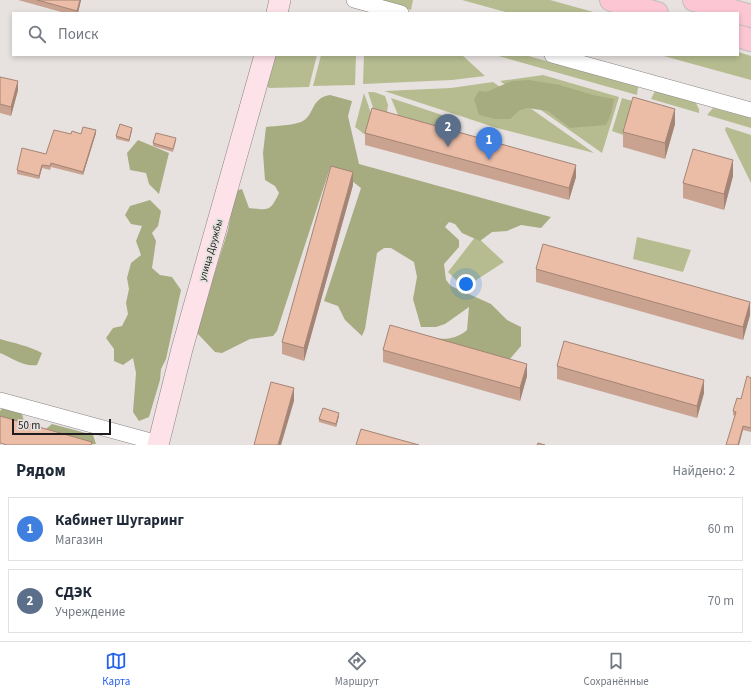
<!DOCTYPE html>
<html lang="ru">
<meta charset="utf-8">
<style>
:root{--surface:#fff;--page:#f2f2f3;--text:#1f2937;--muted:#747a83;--line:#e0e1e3;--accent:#2563eb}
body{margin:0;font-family:"Source Sans 3",sans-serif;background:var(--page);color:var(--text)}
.scale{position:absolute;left:12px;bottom:10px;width:99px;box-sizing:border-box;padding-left:4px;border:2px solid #1e1c1c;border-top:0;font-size:11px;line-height:14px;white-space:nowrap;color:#1e1c1c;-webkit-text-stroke:3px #e7e2e0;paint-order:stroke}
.you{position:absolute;left:466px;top:284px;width:14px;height:14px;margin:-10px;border:3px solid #fff;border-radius:50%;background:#1a73e8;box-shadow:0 0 0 6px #1a73e833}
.badge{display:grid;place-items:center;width:26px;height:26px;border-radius:50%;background:var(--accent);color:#fff;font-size:13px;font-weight:700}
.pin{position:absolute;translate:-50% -33px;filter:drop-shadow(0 1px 2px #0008)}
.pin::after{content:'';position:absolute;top:21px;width:14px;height:12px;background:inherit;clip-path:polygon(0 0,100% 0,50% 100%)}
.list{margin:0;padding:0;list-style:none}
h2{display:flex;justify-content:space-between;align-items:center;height:52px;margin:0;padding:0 16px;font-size:17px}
h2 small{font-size:13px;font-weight:400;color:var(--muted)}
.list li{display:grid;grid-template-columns:26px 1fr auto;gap:12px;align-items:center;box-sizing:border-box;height:64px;margin:0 8px 8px;padding:0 8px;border:1px solid var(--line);border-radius:0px}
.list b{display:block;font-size:15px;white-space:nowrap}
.list p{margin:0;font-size:13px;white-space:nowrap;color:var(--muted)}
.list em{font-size:13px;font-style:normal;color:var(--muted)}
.icon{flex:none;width:22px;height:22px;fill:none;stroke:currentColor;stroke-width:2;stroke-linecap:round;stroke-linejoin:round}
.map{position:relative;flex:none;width:751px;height:445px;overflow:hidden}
.search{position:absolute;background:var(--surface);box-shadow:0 2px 6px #0003;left:12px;right:12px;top:12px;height:44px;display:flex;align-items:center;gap:10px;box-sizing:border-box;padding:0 14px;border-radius:0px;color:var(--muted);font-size:15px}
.sheet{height:196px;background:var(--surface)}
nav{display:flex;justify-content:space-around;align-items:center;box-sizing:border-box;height:56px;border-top:1px solid var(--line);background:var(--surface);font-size:11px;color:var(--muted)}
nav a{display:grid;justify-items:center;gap:2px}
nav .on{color:var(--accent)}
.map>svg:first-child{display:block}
.green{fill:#b6bc90}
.forest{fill:#a6ac80}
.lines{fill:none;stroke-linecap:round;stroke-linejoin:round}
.street-casing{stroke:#898583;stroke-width:16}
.secondary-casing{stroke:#898583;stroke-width:22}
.primary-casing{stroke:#c0bfbf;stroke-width:24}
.street{stroke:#fff;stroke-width:15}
.secondary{stroke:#fee2e9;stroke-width:21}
.primary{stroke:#fcc6d3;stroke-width:22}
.wall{fill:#caa390}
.shaded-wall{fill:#a48475}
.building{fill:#ebbda7;stroke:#a48475}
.labels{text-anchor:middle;stroke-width:4;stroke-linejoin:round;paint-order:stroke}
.street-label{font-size:10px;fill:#1e1c1c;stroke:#e7e2e0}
</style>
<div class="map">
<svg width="751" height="445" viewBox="0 0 751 445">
<rect width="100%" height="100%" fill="#e7e2e0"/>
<path class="green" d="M376 0H413L411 10Z
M462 0H550L597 13H509Z
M738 52 751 56V80L660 55H738Z
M276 55H317L309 87 269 88 267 86Z
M321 55H356L355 85 313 86Z
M364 55H462L485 76 452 80 363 84Z
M495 55H525L638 87 637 95Z
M543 75 619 97 602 153 500 81Z
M493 82 594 153 497 128 384 91 451 88Z
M655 91 696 103 699 109V113L651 99Z
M368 92H374L385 96 388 105 387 113 375 114Z
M364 93 372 116 366 134H364L355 127Z
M391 98 457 120 453 140 403 127Z
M622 98 636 102 626 136 612 131Z
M713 108 751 118V128L707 115Z
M726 127 751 135V183L725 130Z
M476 236 504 262 464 288 448 272Z
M637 237 691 250 683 272 633 259Z"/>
<path class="forest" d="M529 80 560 85 593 95 614 99 611 114 606 125 570 128 548 111 527 108 520 110 510 119H495L479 115 474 99 479 91 486 92 512 81Z
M330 95 352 101 348 116 359 164 551 217 541 228 521 225 507 231 492 232 480 241 462 233 455 224 449 222 445 227 459 240V247L444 264 446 280 451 286 491 304 507 320 521 327V346L504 366 418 337C437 338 452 343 467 330L469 307 445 324 436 327H421L413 299 417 277 414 262 391 248H384L377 253 365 329 362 336 345 320 338 306 324 301 361 188 335 168H330L277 331 273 336 250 339 222 353 215 352 198 334V327L228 230 235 191 242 189 249 208C269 210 270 212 279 193L275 186 265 180 263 153 266 127C276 126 293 125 301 122 315 116 310 98 330 95Z
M138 140 169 153 159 194 149 184 146 173 130 170 127 153Z
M150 200 161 211 158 226 152 233 156 241 152 268 160 275 172 277 181 290 166 359 161 369 160 380 149 417 139 421 133 412 136 373 133 358 123 365 114 361V349L106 338 113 328 122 326 128 314 126 303 129 289 127 278 131 263 141 255 136 241 142 226 131 224 125 215 130 206Z
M0 339C14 343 29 346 42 353L37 365C23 367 12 358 0 353Z
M6 405 20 408 25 424 0 418V411Z
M52 424 93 435 96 444 75 445 46 429Z"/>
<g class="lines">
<g class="street-casing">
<path id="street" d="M354 0 401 13
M552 55 751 110
M0 400 158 443"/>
</g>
<g class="secondary-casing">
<path id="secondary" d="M277 13 280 0
M158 445 182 349 265 55"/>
</g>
<g class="primary-casing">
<path id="primary" d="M611 0 657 13
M694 0 751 16
M738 36 751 40"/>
</g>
<use href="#street" class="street"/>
<use href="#secondary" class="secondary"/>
<use href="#primary" class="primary"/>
</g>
<path class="wall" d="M18 0H81L78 13H65Z
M0 77 18 90 11 116 0 113Z
M675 124 665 159 623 147V132Z
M132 130 129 142 116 139V136Z
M96 133 83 175 51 167 50 170 42 168 39 179 17 174V170L46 154 71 134Z
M365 133 576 177 569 200 365 145Z
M176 141 173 152 153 146V143Z
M733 176 724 210 683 198V183Z
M353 185 304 361 282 354V342Z
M536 269 750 315 743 340 536 282Z
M383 350 527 376 520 401 383 362Z
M557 366 704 393 697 418 557 379Z
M751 378V432L743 430 735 416 733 415V411L741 399Z
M339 416 336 427 319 422V419Z"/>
<path class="shaded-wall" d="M80 0H81L78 13H77Z
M18 81V90L11 116V107Z
M675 109V124L665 159V143Z
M132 128V130L129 142V140Z
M96 130V133L83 175V172Z
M733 160V176L724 210V194Z
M42 165V168L39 179V176Z
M576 165V177L569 200V188Z
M353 172V185L304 361V348Z
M750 302V315L743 340V327Z
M527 364V376L520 401V388Z
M704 380V393L697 418V406Z
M294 388V401L281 445H278Z
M339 413V416L336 427V424Z
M743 426V430L739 445H738Z"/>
<path class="building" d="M37 0H80L77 11Z
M0 77 18 81 11 107 0 104Z
M633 97 675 109 665 143 623 132Z
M372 108 576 165 569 188 365 133Z
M120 124 132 128 129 140 116 136Z
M83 127 96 130 83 172 51 163 50 166 42 165 39 176 17 170 22 148 46 154 54 130 71 134 72 131 81 134Z
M156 133 176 138 173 149 153 143Z
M693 149 733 160 724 194 683 183Z
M331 166 353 172 304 348 282 342Z
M543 244 750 302 743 327 536 269Z
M390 325 527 364 520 388 383 350Z
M564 341 704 380 697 406 557 366Z
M747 376 751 378V428L743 426 738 445H726L736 412 733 411 737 398 741 399Z
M271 382 294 388 278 445H254Z
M323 408 339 413 336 424 319 419Z
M0 416 92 442 91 445H7L0 443Z
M361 429 419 445H356Z
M538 443 545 445H537Z"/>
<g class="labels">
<g class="street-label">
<text transform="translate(210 250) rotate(-74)" y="4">улица Дружбы</text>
</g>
</g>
</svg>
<div class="scale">50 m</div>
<div class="you"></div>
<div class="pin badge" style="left:489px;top:160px;background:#3f7fe0">1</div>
<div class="pin badge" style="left:448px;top:147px;background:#5c6f8a">2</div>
<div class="search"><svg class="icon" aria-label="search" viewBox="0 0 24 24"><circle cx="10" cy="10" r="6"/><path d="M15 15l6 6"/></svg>Поиск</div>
</div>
<section class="sheet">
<h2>Рядом<small>Найдено: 2</small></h2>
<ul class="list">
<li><span class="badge" style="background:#3f7fe0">1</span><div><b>Кабинет Шугаринг</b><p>Магазин</p></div><em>60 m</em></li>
<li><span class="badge" style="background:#5c6f8a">2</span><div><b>СДЭК</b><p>Учреждение</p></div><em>70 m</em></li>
</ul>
</section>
<nav>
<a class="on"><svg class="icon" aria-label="map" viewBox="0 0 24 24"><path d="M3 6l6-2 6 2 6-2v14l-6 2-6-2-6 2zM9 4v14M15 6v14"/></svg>Карта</a>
<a><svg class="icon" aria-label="directions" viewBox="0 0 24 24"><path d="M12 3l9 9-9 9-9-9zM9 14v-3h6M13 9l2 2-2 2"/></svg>Маршрут</a>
<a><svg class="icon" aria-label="saved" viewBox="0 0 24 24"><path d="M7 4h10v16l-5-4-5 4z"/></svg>Сохранённые</a>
</nav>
